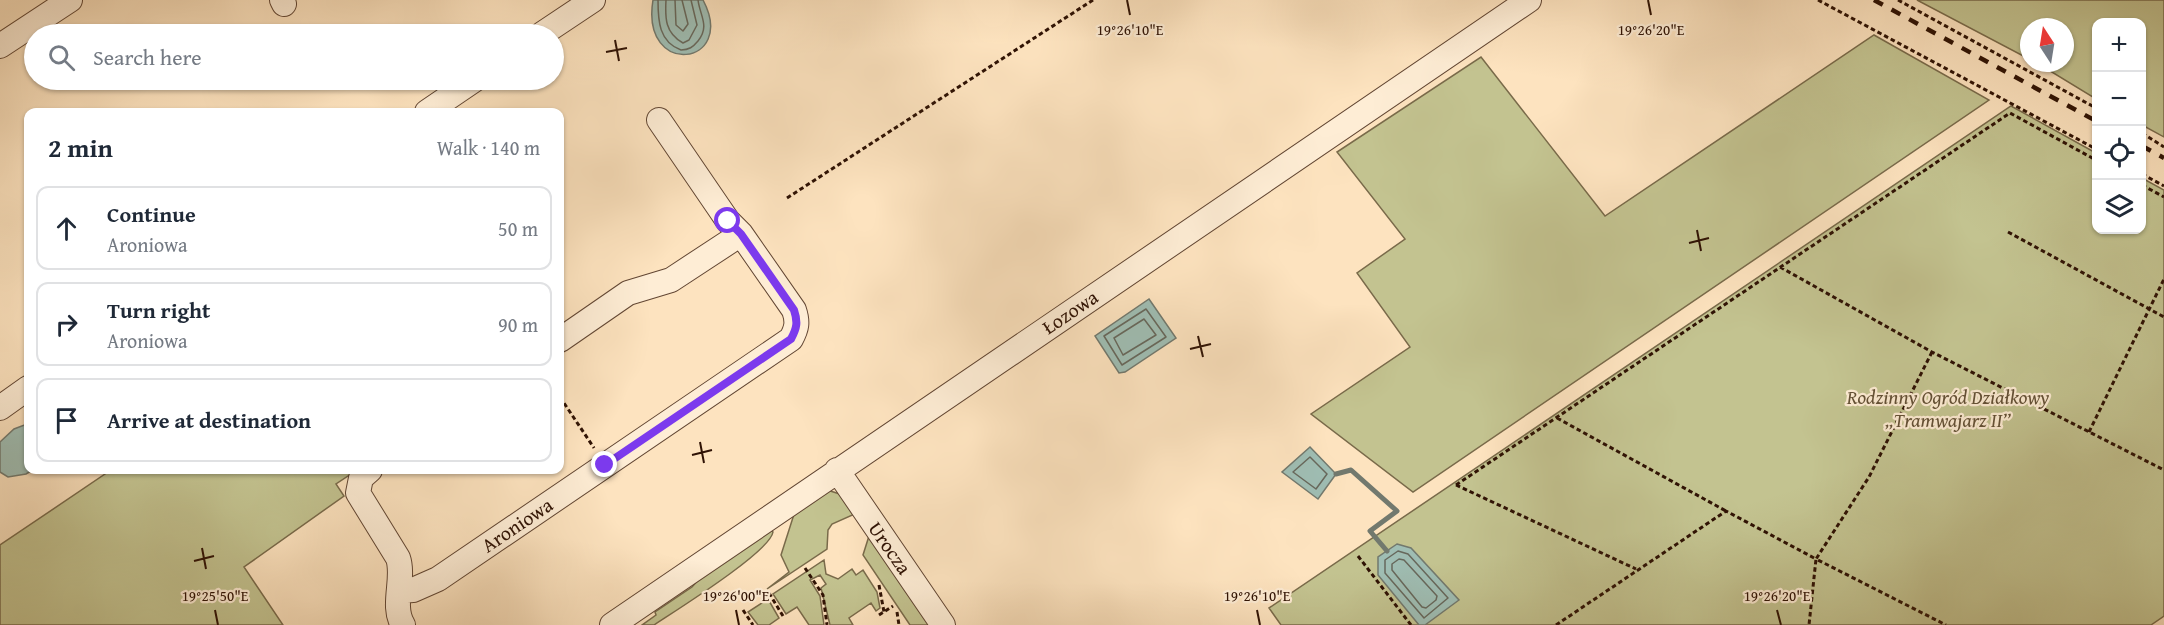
<!DOCTYPE html>
<meta charset="utf-8">
<style>
:root{--surface:#fff;--page:#f6f6f7;--text:#1f2937;--muted:#747a83;--line:#e0e1e3}
body{margin:0;font-family:"Gentium Book Plus",serif;background:var(--page);color:var(--text)}
.controls{position:absolute;right:18px;top:18px;display:grid;overflow:hidden;border-radius:12px;box-shadow:0 2px 4px #0004}
.controls button{width:54px;height:54px;display:grid;place-items:center;padding:0;border:0;border-bottom:2px solid var(--line);background:var(--surface);color:var(--text);font:30px sans-serif}
.compass{position:absolute;left:2020px;top:18px;width:54px;height:54px;border-radius:50%;background:var(--surface);box-shadow:0 2px 4px #0004;rotate:348deg}
.stop{position:absolute;width:18px;height:18px;margin:-14px;border:4px solid #7c3aed;border-radius:50%;background:#fff}
.stop.end{background:#7c3aed;border-color:#fff;box-shadow:0 2px 6px #0008}
.list{margin:0;padding:0;list-style:none}
h2{display:flex;justify-content:space-between;align-items:center;height:78px;margin:0;padding:0 24px;font-size:26px}
h2 small{font-size:20px;font-weight:400;color:var(--muted)}
.list li{display:grid;grid-template-columns:39px 1fr auto;gap:18px;align-items:center;box-sizing:border-box;height:84px;margin:0 12px 12px;padding:0 12px;border:2px solid var(--line);border-radius:12px}
.list b{display:block;font-size:22px;white-space:nowrap}
.list p{margin:0;font-size:20px;white-space:nowrap;color:var(--muted)}
.list em{font-size:20px;font-style:normal;color:var(--muted)}
.icon{flex:none;width:33px;height:33px;fill:none;stroke:currentColor;stroke-width:2;stroke-linecap:round;stroke-linejoin:round}
.map{position:relative;flex:none;width:2164px;height:625px;overflow:hidden}
.search{position:absolute;background:var(--surface);box-shadow:0 2px 4px #0004;left:24px;top:24px;width:540px;height:66px;display:flex;align-items:center;gap:15px;box-sizing:border-box;padding:0 21px;border-radius:33px;color:var(--muted);font-size:22px}
.panel{position:absolute;background:var(--surface);box-shadow:0 2px 4px #0004;left:24px;top:108px;width:540px;height:366px;border-radius:12px}
.map>svg:first-child{display:block}
.green{fill:#c3c390;stroke:#796a4a;stroke-width:1.5}
.water{fill:#9fbeb4;stroke:#72796e;stroke-width:1.5}
.lines{fill:none;stroke-linecap:round;stroke-linejoin:round}
.shore{stroke:#67685c;stroke-width:1.5}
.stream{stroke:#72796e;stroke-width:5}
.minor-casing{stroke:#624633;stroke-width:26}
.path{stroke:#2f1204;stroke-width:3;stroke-dasharray:4.5 3;stroke-linecap:butt}
.minor{stroke:#feedd5;stroke-width:24}
.rail{stroke:#2f1204;stroke-width:4.5;stroke-dasharray:10 10;stroke-linecap:butt}
.route{stroke:#7c3aed;stroke-width:8}
.ticks{fill:none;stroke:#2f1204;stroke-width:2}
.labels{text-anchor:middle;stroke-width:4.5;stroke-linejoin:round;paint-order:stroke}
.street-label{font-size:20px;fill:#2f1204;stroke:#feedd5}
.park-label{font-size:20px;font-style:italic;fill:#635035;stroke:#feedd5}
.ticks-label{font-size:15px;text-anchor:middle;fill:#2f1204;stroke:#feedd5;stroke-width:4.5;stroke-linejoin:round;paint-order:stroke}
</style>
<div class="map">
<svg width="2164" height="625" viewBox="0 0 2164 625">
<rect width="100%" height="100%" fill="#fde3bf"/>
<filter id="stains"><feTurbulence type="fractalNoise" baseFrequency=".00333" numOctaves="4"/><feColorMatrix values="0 0 0 0 .2 0 0 0 0 .09 0 0 0 0 .02 0 0 0 .5 -.17"/></filter>
<radialGradient id="worn" r=".72"><stop offset=".6" stop-color="#630" stop-opacity="0"/><stop offset="1" stop-color="#630" stop-opacity=".3"/></radialGradient>
<path class="green" d="M1917 0H2164V137L2142 125V22H2096V99L2037 63H2065V27H2029V59Z
M1874 35 1989 100 1413 492 1311 414 1410 347 1357 273 1405 239 1337 152 1481 57 1605 216Z
M2011 106 2096 153V230H2142V178L2164 190V616L2151 625H1281L1269 608Z
M111 470H357L336 484 344 496 244 567 283 625H0V545Z
M827 490 843 495 857 513 832 524 828 530 827 549 767 589 789 572 781 555 796 508Z
M770 529 773 532C770 552 675 611 654 625H642L656 615 655 612 692 587 700 578Z
M869 536 932 625H910L863 555Z
M824 560 826 574 838 579 852 569 856 575 863 570 877 592 880 608 876 611 871 603 849 618 853 625H830L821 588 826 584 820 575 810 580 820 596 824 625H809L797 607 786 614 773 594Z
M768 599 779 618 769 625H758L748 612Z"/>
<path class="water" d="M653 0H703C738 66 640 79 653 0Z
M1149 299 1176 338 1125 372 1119 373 1095 336Z
M27 424 28 470H33L26 474 8 477 0 472V442L14 429Z
M1310 447 1336 474 1318 499 1282 472Z
M1397 544 1411 548 1459 600 1425 625H1419L1378 575V557Z"/>
<g class="lines">
<path class="shore" d="M658 0C658 21 659 42 681 50 689 50 693 47 698 41 710 26 700 16 698 0
M666 0C665 18 665 33 683 43L689 40 697 25 691 0
M675 0 676 25 683 31 688 24 682 0
M1146 309 1166 337 1122 365 1104 336Z
M1144 319 1156 335 1123 355 1114 338Z
M1310 457 1327 474 1316 489 1293 472Z
M1398 551 1408 554 1448 598 1424 618 1385 573V560Z
M1399 559 1404 560 1437 596 1436 600 1426 608 1422 607 1392 570V564Z"/>
<path class="stream" d="M1336 474 1351 470 1397 511 1370 531 1387 551"/>
<g class="minor-casing">
<path id="minor" d="M282 0 284 4
M542 34 593 0
M0 46 70 0
M427 112 474 80
M560 340 628 293 671 280 741 234
M0 408 28 388
M370 470 361 478 358 493 398 558C405 578 391 606 403 625
M837 470 943 625
M400 591 413 590 438 579 791 339C797 328 798 322 794 310L741 234 728 221 659 120
M612 625 1529 0"/>
</g>
<path class="path" d="M1818 0 2096 149
M1898 0 2096 108
M2142 133 2164 147
M2142 174 2164 186
M2142 185 2164 197
M787 198 1093 0
M2008 232 2164 317
M1780 267 1932 352 2164 470
M1932 352 1869 477 1816 559 1946 625
M560 397 594 448
M1557 418 1726 511
M2089 432 2164 279
M1456 485 2010 113 2096 160
M1456 485 1636 569
M1358 556 1411 625
M805 568 823 595 827 625
M879 585 884 612
M769 593 783 616
M743 610 753 625
M897 612 899 625
M879 615 893 606
M1556 625 1726 511 1816 559 1809 625"/>
<use href="#minor" class="minor"/>
<path class="rail" d="M1874 0 2096 121
M2142 146 2164 158"/>
</g>
<g class="lines">
<path class="route" d="M605 465 791 339C797 328 798 322 794 310L741 234 728 221"/>
</g>
<path class="ticks" d="M1127 0 1130 15M1648 0 1651 15M615 40 619 61M606 52 627 48M1697 230 1701 251M1689 243 1709 238M1198 336 1203 357M1190 349 1211 344M700 442 704 463M692 455 712 450M202 548 206 569M194 561 214 556M215 610 218 625M736 610 739 625M1257 610 1260 625M1777 610 1781 625"/>
<g class="labels">
<g class="street-label">
<text transform="translate(1070 312) rotate(-34)" y="7">Łozowa</text>
<text transform="translate(517 525) rotate(-34)" y="7">Aroniowa</text>
<text transform="translate(890 548) rotate(55)" y="7">Urocza</text>
</g>
<g class="park-label">
<text x="1948" y="404">Rodzinny Ogród Działkowy<tspan x="1948" dy="23">„Tramwajarz II”</tspan></text>
</g>
</g>
<g class="ticks-label">
<text x="1130" y="35">19°26'10"E</text>
<text x="1651" y="35">19°26'20"E</text>
<text x="215" y="601">19°25'50"E</text>
<text x="736" y="601">19°26'00"E</text>
<text x="1257" y="601">19°26'10"E</text>
<text x="1777" y="601">19°26'20"E</text>
</g>
<rect width="100%" height="100%" filter="url(#stains)"/>
<rect width="100%" height="100%" fill="url(#worn)"/>
</svg>
<div class="controls">
<button>+</button>
<button>−</button>
<button><svg class="icon" aria-label="locate" viewBox="0 0 24 24"><circle cx="12" cy="12" r="6"/><path d="M12 2v4M12 18v4M2 12h4M18 12h4"/></svg></button>
<button><svg class="icon" aria-label="layers" viewBox="0 0 24 24"><path d="M12 4l9 5-9 5-9-5zM3 14l9 5 9-5"/></svg></button>
</div>
<svg class="compass" viewBox="-18 -18 36 36"><path d="M0-13l5 13h-10z" fill="#e53935"/><path d="M0 13l5-13h-10z" fill="#747a83"/></svg>
<div class="stop" style="left:728px;top:221px"></div>
<div class="stop end" style="left:605px;top:465px"></div>
<div class="search"><svg class="icon" aria-label="search" viewBox="0 0 24 24"><circle cx="10" cy="10" r="6"/><path d="M15 15l6 6"/></svg>Search here</div>
<section class="panel">
<h2>2 min<small>Walk · 140 m</small></h2>
<ul class="list">
<li><svg class="icon" aria-label="ahead" viewBox="0 0 24 24"><path d="M12 20V5M6 11l6-6 6 6"/></svg><div><b>Continue</b><p>Aroniowa</p></div><em>50 m</em></li>
<li><svg class="icon" aria-label="right" viewBox="0 0 24 24"><path d="M7 20v-9h11M14 6l5 5-5 5"/></svg><div><b>Turn right</b><p>Aroniowa</p></div><em>90 m</em></li>
<li><svg class="icon" aria-label="arrive" viewBox="0 0 24 24"><path d="M6 21V4h12l-3 4 3 4H6"/></svg><div><b>Arrive at destination</b></div></li>
</ul>
</section>
</div>
